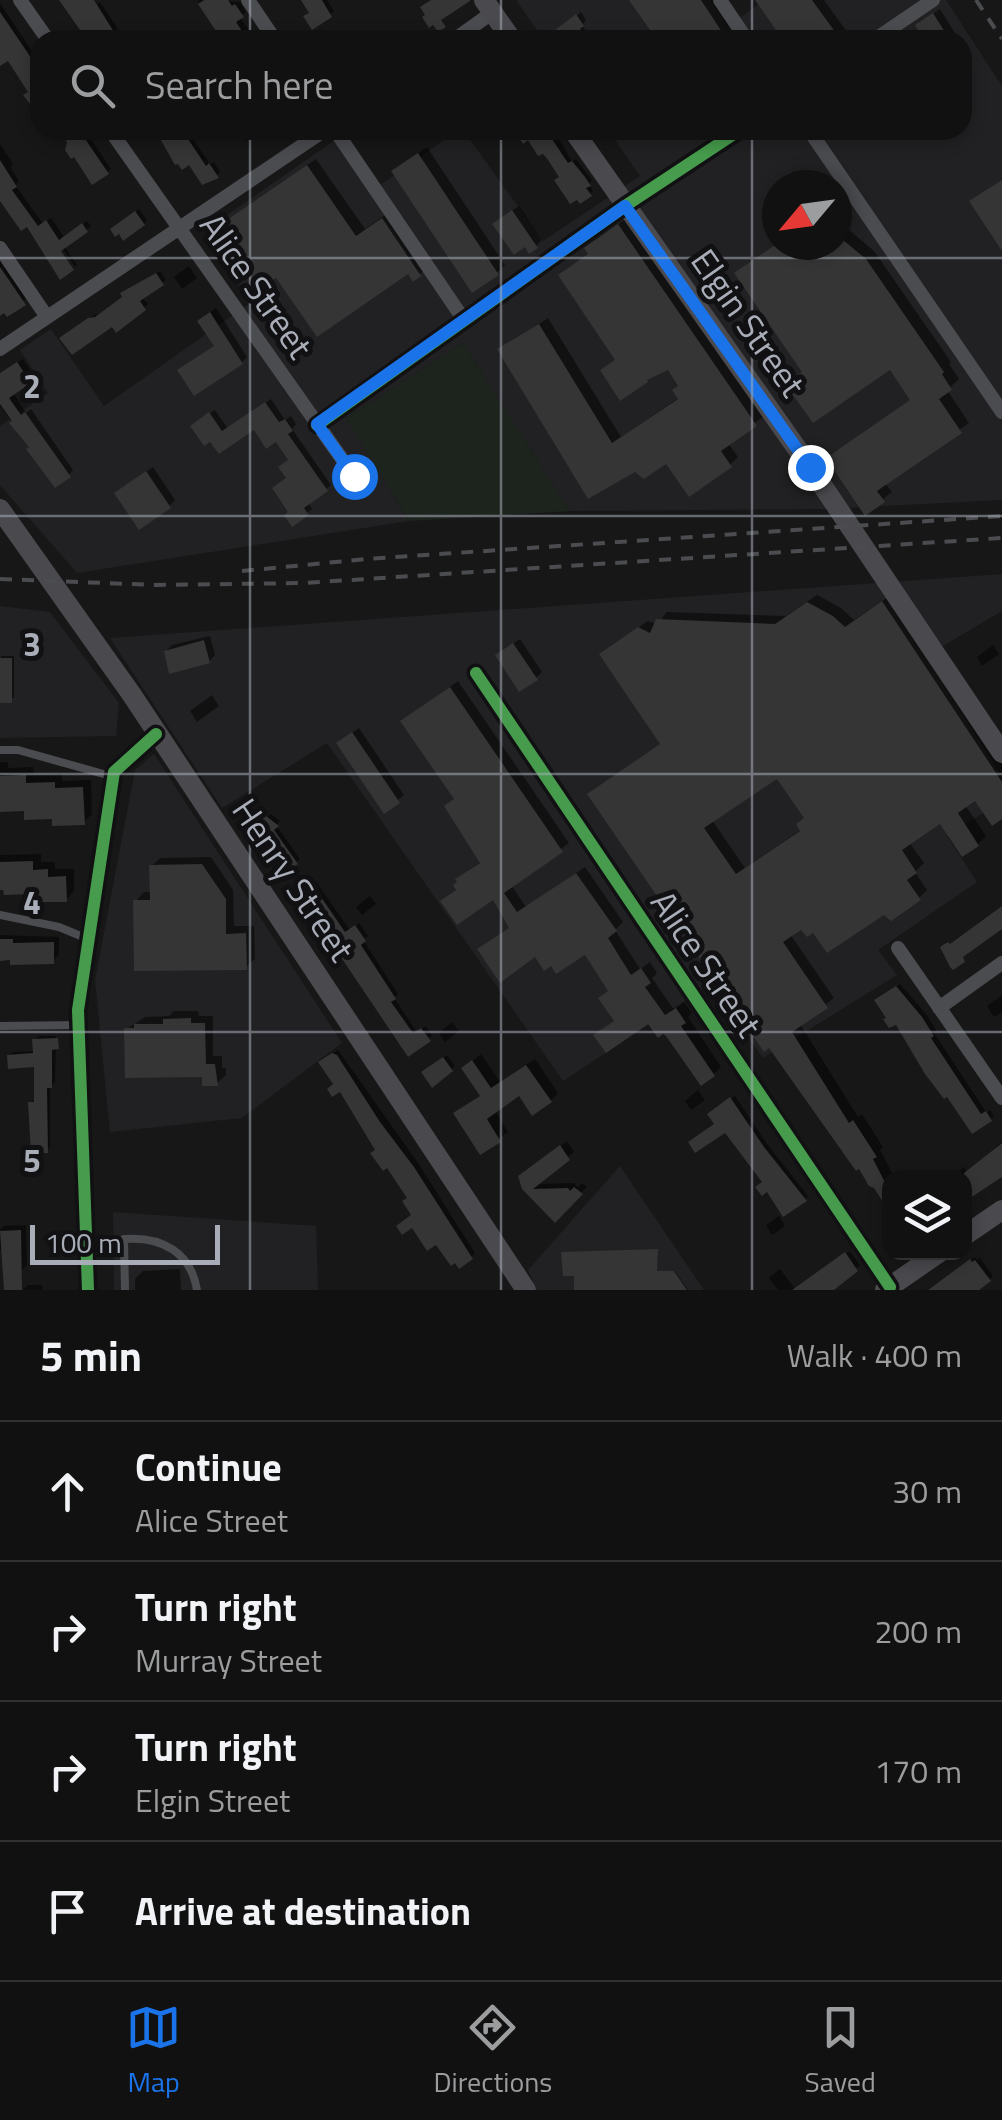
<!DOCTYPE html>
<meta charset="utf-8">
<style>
:root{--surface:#111;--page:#1e1f1f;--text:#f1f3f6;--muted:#9c9d9f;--line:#303131;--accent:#1a73e8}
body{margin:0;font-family:"Titillium Web",sans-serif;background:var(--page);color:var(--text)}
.controls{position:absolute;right:30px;bottom:30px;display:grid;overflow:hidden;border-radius:20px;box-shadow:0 5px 15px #0003}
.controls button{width:90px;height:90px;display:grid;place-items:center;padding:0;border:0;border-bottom:2px solid var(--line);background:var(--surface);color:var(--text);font:50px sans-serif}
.compass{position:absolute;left:762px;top:170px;width:90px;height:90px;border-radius:50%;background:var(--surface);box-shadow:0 5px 15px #0003;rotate:241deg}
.scale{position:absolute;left:30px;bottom:25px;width:190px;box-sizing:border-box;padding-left:10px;border:5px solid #a8adb8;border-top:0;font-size:28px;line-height:35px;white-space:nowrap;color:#a8adb8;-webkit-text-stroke:8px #111113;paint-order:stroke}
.stop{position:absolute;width:30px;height:30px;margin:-22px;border:8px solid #1a73e8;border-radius:50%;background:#fff}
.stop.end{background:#1a73e8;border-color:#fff;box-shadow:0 2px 10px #0008}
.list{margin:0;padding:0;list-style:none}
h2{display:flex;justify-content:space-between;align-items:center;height:130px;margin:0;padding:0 40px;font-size:42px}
h2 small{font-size:32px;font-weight:400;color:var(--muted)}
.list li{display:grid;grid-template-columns:65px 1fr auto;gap:30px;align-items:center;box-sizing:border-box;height:140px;padding:0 40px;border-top:2px solid var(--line)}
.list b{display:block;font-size:38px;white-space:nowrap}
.list p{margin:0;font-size:32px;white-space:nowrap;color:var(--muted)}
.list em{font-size:32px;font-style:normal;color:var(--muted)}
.icon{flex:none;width:55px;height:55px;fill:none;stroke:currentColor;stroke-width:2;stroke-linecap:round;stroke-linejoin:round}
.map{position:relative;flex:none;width:1002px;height:1290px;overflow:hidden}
.search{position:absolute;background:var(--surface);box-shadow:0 5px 15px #0003;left:30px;right:30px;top:30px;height:110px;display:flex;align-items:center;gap:25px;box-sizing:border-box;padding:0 35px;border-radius:30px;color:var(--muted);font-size:38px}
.sheet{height:690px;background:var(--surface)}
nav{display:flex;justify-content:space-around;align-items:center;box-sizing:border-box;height:140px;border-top:2px solid var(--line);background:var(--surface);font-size:28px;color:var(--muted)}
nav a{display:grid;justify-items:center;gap:5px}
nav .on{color:var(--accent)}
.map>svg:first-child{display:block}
.built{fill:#212123;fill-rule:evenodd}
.green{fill:#1d241e}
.shadow{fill:#0007;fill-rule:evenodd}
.building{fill:#353536;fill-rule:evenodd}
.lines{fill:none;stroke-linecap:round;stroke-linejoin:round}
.lane{stroke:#4b4c50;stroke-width:8}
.street{stroke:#4b4c50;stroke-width:14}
.secondary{stroke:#4a4a4e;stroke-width:20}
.rail{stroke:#4b4c4f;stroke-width:4;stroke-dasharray:12 10;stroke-linecap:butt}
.cycleway-casing{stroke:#111113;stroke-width:19}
.cycleway{stroke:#469c4c;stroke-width:12}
.route{stroke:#1a73e8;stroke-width:12}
.grid{fill:none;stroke:#a8adb8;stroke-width:2.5;stroke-opacity:0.55}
.labels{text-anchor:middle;stroke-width:10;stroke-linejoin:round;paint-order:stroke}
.street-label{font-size:35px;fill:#a8adb8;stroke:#111113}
.grid-label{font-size:32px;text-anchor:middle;font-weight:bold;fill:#a8adb8;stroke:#111113;stroke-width:10;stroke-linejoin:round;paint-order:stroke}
</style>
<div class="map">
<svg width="1002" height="1290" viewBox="0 0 1002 1290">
<rect width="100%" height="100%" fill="#171717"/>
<path class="built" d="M516 0H710L728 26 765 0H946L1002 86V500L825 509 570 511 463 343 346 418 409 521 77 573 0 485V426L48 393 20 350 51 329 104 406 250 303 204 231 338 138 373 190 458 130H463L543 241 640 176 608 130H962V40H544ZM777 185H837V245H777Z
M1002 574V611L926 656 1002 776V801L947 836 977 882 878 950 897 975 763 1058 709 985 563 1081 327 743 222 808 110 638Z
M0 606 50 612 119 703 116 736 0 738Z
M154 754 342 1043 242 1118 110 1132 95 980 135 770Z
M620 1166 704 1290H537L528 1270Z
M113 1212 316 1226 318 1290H114Z"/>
<path class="green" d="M463 343 570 511 409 521 346 418Z"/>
<path class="shadow" d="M60 0H94L97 4 100 2 125 40H87Z
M198 0 240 2 246 12 239 17 257 40H221L223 38Z
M304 0H327L334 11 313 26 312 12Z
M633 0H713L739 40H660Z
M760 0H824L850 36 846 40H788Z
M0 3 40 63V98L31 91 8 58 0 60Z
M940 9 959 40H927L924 20Z
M581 12 586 20 582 25 592 40H552L550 37Z
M170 31 176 40H157Z
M962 44 972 60 962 69Z
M62 130H85L111 169 92 182Z
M158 130H187L210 164 214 162 220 172 217 175 190 161 176 162Z
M237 130H260V131L245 142Z
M385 130H410L396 140Z
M517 130H554L572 162 576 159 592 180 589 184 593 191 590 194 561 176 529 137 523 140Z
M0 144 13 164 10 167 19 181 15 185 43 224 51 218 64 237 87 221 91 226 64 246 77 265 75 267 56 239 0 201Z
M427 147 505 265 497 273 394 171Z
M316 159 365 229 391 211 428 266 420 274 408 270 277 274 227 220Z
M519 206 542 240 536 246 526 244 501 218Z
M139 209 147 220 144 224 116 226Z
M627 218 764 416 728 443 738 457 730 465 666 460 644 475 501 350 548 318 621 437 680 397V385L668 367 617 359 590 253 595 240Z
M837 220 874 251 951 362 949 364 959 379 947 390 969 423 885 483 892 492 866 512 913 398 891 367 804 371 746 265 777 244 837 245Z
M0 257 28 299 0 309Z
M189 266 197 278 182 289 174 277Z
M160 271 166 280 142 297 148 304 116 330 112 324 66 335 94 315 101 314 125 296 126 290Z
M216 308 247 357 241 363 216 345 206 315Z
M23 359 34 376 13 392 26 413 31 409 73 470 69 475 32 447 0 406V373Z
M271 399 285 420 291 416 296 424 292 429 331 485 308 503 312 509 307 513 291 512 288 478 291 460 277 439 254 426 219 450 198 421 215 410 228 429Z
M153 467 175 500 169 506 123 487Z
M817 595 841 608 854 620 891 595 1002 762V814L976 797 965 805 986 836 978 844 941 821 909 842 924 863 915 872 927 890 919 898 884 912 814 929 802 926 790 934 834 998 800 1024 858 1117 862 1114 883 1147 880 1150 895 1178H890V1209L591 794 662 743 602 654 610 646 648 621 657 624 667 612 786 616ZM778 775 806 817 802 829 745 868 712 820Z
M210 636 215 655 209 661 166 651 172 645Z
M520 639 542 672 536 678 504 650Z
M993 645 999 654 982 666 977 657Z
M1 656H14V697L11 700H0Z
M458 681 569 843 511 885 526 907 585 867 623 922 615 930 640 969 650 962 657 973 652 978 674 1010 684 1002 692 1013 688 1017 721 1067 714 1074 649 1020 597 1035 616 1019 610 990 585 952 535 954 488 942 511 927 494 897 443 901 458 888 466 872 482 861 456 798 403 721Z
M212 695 219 706 197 722 190 711Z
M359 728 404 795 385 810 345 738Z
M0 762H8V768L33 767 34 775 62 774V781L91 780 92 814 84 822 0 801Z
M271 814 280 821 276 825 300 859 296 862 256 826Z
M41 854V862H55V869H74V891L66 900 0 887V855Z
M211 857 233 890 234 926H254L255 959 246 967 136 901 144 892H152V866L160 858Z
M314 879 350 930 359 923 368 936 363 940 398 994 394 998 417 1032 426 1026 432 1036 409 1053 303 887Z
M370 896 376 904 362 915 356 907Z
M0 935 59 937V955L53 961 0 960Z
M900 984 926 1014 936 1030 934 1033 986 1112 990 1110 994 1116 973 1131 881 997Z
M1002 995V1012L994 1017 987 1006Z
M174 1011H198L199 1016H213V1056H222V1068H226V1075L217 1083 127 1029 145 1017 169 1016Z
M452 1022 459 1031 445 1042 439 1033Z
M39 1036H56L55 1082 50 1087V1147L47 1151 31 1103 34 1100 36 1064 9 1056 13 1052 36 1051 35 1040Z
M338 1050 418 1163 475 1253 471 1257 456 1260 414 1215 410 1197 336 1084 325 1059Z
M481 1054 500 1082 535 1059 558 1093 550 1101 520 1093 495 1110 508 1132 481 1152 456 1113 482 1094 464 1068Z
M447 1055 455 1066 433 1085 427 1069Z
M698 1090 705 1100 691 1110 685 1101Z
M735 1096 767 1144 808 1196 805 1199 764 1182 725 1129 717 1123 714 1111Z
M567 1141 574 1152 535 1184 574 1183 578 1187 582 1183 587 1187 555 1219 524 1187 527 1171Z
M1002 1141V1175L948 1178 964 1167 968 1174Z
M779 1216 785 1226 772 1235 766 1225Z
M26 1225 27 1265 21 1271 6 1250H0V1230L4 1226Z
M658 1249 657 1271H675L688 1290H577V1274L564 1253Z
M850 1251 860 1265 828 1290H778L769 1278 780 1269 795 1289Z
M975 1257 977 1260 980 1258 993 1276 974 1290H927Z
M180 1269 181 1290H135V1279L143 1271Z
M28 1285H42V1290H23Z"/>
<path class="building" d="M59 0H94L119 40H87Z
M204 0H228L232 6 235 4 244 17 236 22 248 40H222L198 4Z
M301 0H322L332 17 312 30 303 16 309 13Z
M431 0H470V1L441 20 446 27 438 32 433 25 429 28 422 17 425 15 420 7Z
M629 0H701L724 35 717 40H657Z
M755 0H812L841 40H783Z
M0 12 40 71V113L34 102 30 104 23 95 28 92 8 61 0 66Z
M933 13 950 40H924L915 25Z
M576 14 584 26 580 29 587 40H542Z
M58 130H79L109 174 92 185 74 157 71 159 65 150 67 142Z
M165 130H182L206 166 209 163 219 178 202 185 189 165 182 170 178 164 175 165 158 135Z
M521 130H546L568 163 572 161 585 177 591 186 586 188 592 196 580 204 577 200 570 204 554 180 559 177 548 160 543 154 538 156 528 140 523 144 517 135Z
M418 153 499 275 472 293 391 171Z
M0 160 17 187 12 190 38 226 46 220 59 240 82 223 88 232 61 251 74 270 60 280 27 227 21 231 0 201Z
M307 165 356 236 382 218 421 276 413 282 408 274 317 337 276 278 258 290 215 228Z
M1002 180V251L969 201Z
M512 210 538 248 529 254 525 247 514 255 492 224Z
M135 211 145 225 123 241 119 234 115 237 110 229Z
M618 224 757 426 721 451 732 467 689 497 666 464 644 479 635 472 588 499 497 349 539 324 612 443 678 399 672 390 678 386 668 370 647 380 648 382 620 401 600 370 615 360 558 275 588 254 584 248Z
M837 235 866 259 944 372 942 374 952 390 939 399 962 433 877 491 885 502 865 516 826 458 910 400 890 370 813 423 785 384 802 372 734 273 775 245H837Z
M0 267 26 305 7 317 4 313 0 316Z
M156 273 164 285 140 301 146 310 116 333 112 327 72 355 59 338 88 318 95 317 122 297 120 293Z
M210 312 243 364 194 396 177 370 214 346 197 321Z
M17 362 31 383 9 398 21 415 25 412 71 477 55 488 26 449 29 447 9 423 12 421 0 404V373Z
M265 402 279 422 285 419 293 431 288 434 328 491 304 508 309 515 292 527 284 515 288 512 272 488 286 478 278 467 288 460 276 442 266 449 254 430 219 454 210 442 204 446 190 426 209 412 222 431Z
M146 471 171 508 139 530 114 493Z
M882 601 1002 782V819L992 826 975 801 958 813 979 846 962 857 940 824 902 850 917 873 907 880 921 900 891 921 884 915 827 953 813 933 807 937 801 930 783 942 828 1008 792 1032 849 1123 853 1120 877 1157 873 1159 890 1192V1213L874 1188 869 1186 859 1169 856 1171 769 1048 764 1052 587 794 660 744 599 654 638 627 650 633 656 619 775 624 807 602 833 616 845 627ZM777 779 804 818 796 824 800 831 736 874 704 828Z
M204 640 210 663 169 674 164 651Z
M513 643 538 680 519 692 495 655Z
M0 658H12V703H0Z
M450 687 563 852 504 893 517 912 576 873 617 931 608 938 631 975 641 968 651 983 645 987 665 1015 676 1008 686 1023 681 1026 715 1076 701 1086 666 1036 663 1034 658 1038 648 1024 606 1053 593 1035 614 1021 598 998 608 991 585 955 556 974 551 966 544 971 535 957 500 983 477 949 509 928 493 900 457 925 440 901 456 890 453 885 457 882 455 879 480 863 444 806 454 799 400 721Z
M352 732 400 803 384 814 336 743Z
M26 775V783L55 782V788L83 787 85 825 52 826V819L24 820V811L0 812V776Z
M266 816 279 826 274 830 298 864 285 874 253 826Z
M33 861V870L48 869V877L66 876 67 902H32L31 894 4 895 3 890H0V862Z
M202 864 226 899V934L246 933 247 970 134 971 133 900H150L149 865Z
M310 881 345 932 355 925 366 941 361 945 396 999 391 1002 413 1033 421 1028 431 1041 408 1057 300 896 297 890Z
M1002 906V929L963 957 965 962 953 970 950 967 940 947 948 942 950 944Z
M0 939H13V943L54 942V964L10 965V960L0 961Z
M896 986 922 1017 934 1036 931 1038 981 1114 986 1111 992 1121 972 1134 947 1097 944 1099 925 1074 896 1025 889 1028 883 1019 886 1018 874 1000Z
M191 1018V1023H205L206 1064H215L218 1086H202V1077L125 1078 124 1028H134V1024H163V1019Z
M58 1038 59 1049 52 1050V1088H47L48 1153 31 1154 28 1102H34V1067L8 1069 7 1055 33 1053 32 1039Z
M332 1053 337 1055 380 1122 414 1167 473 1259 459 1269 455 1263 451 1266 436 1245 427 1251 412 1228 402 1235 396 1226 411 1215 402 1201 407 1198 387 1168 383 1171 370 1153 375 1150 340 1092 332 1097 327 1089 333 1084 318 1062Z
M443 1057 453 1071 432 1088 421 1072Z
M472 1060 491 1088 526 1065 552 1102 532 1116 519 1096 487 1119 501 1142 480 1155 453 1113 480 1096 461 1068Z
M730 1097 764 1147 807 1201 783 1217 767 1192 762 1196 755 1187 762 1182 725 1133 695 1153 688 1142 714 1124 707 1114Z
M1002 1143V1177L964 1202V1173Z
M560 1145 570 1160 533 1189 568 1188 570 1191 574 1187 583 1194 555 1223 522 1189 518 1176Z
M21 1230 22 1290H4L0 1231Z
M658 1249 657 1271H674L687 1290H574V1276H563L561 1252Z
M845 1252 858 1271 839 1286 834 1290H792Z
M970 1259 972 1262 975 1260 991 1281 979 1290H928Z"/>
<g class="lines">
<path class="lane" d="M0 750H18L107 775 114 772
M0 915 59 927 88 939
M0 1026 79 1025
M125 1290 124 1239C161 1236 191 1252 197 1290"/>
<path class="street" d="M20 0 48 40
M248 0 275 40
M720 0 747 40
M454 40 493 12
M874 40 933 0
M110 130 354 476
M335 130 464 320
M809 130 1002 412
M0 248 47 317
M0 349 325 130
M317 425 625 206 740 130
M476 673 890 1287
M898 948 1002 1098
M939 1008 1002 963
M88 1290 78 1010 114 772 156 734"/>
<path class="secondary" d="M484 0 512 40
M573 130 810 467 1002 753
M0 509 132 695 526 1290
M964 1236 1002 1210
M885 1290 940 1252"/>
<path class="rail" d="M976 0 1002 39
M242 571 367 559 1002 516
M0 579 155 585 304 583 1002 538"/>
<g class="cycleway-casing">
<path id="cycleway" d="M317 425 625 206 740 130
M476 673 890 1287
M88 1290 78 1010 114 772 156 734"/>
</g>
<use href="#cycleway" class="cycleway"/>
</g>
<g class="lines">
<path class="route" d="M354 476 317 424 625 206 810 467"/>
</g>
<path class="grid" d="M250 0V40M501 0V40M752 0V40M250 130V1290M501 130V1290M752 130V1290M0 258H1002M0 516H1002M0 774H1002M0 1032H1002"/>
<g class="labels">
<g class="street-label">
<text transform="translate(256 286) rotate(55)" y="12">Alice Street</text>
<text transform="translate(748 323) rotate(55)" y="12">Elgin Street</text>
<text transform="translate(293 880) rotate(56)" y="12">Henry Street</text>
<text transform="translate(706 964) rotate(56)" y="12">Alice Street</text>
</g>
</g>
<g class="grid-label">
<text x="32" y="398">2</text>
<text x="32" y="656">3</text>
<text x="32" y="914">4</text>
<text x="32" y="1172">5</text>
</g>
</svg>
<div class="controls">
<button><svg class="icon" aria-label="layers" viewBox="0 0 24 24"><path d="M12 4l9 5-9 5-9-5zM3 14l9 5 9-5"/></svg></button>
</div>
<svg class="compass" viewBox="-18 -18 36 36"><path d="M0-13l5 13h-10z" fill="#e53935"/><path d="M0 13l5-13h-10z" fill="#9c9d9f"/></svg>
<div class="scale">100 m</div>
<div class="stop" style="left:354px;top:476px"></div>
<div class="stop end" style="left:810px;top:467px"></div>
<div class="search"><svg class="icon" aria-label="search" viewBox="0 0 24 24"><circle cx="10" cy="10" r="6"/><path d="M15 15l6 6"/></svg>Search here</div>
</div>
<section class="sheet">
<h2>5 min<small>Walk · 400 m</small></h2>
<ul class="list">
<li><svg class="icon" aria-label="ahead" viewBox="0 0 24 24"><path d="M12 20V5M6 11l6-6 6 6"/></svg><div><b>Continue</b><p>Alice Street</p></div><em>30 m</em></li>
<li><svg class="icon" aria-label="right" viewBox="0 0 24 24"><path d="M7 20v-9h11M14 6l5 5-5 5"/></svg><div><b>Turn right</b><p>Murray Street</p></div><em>200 m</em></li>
<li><svg class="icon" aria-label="right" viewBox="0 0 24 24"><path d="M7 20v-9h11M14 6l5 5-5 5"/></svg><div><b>Turn right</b><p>Elgin Street</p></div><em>170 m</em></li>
<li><svg class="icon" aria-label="arrive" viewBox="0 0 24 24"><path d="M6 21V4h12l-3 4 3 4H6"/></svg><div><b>Arrive at destination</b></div></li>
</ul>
</section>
<nav>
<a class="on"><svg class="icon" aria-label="map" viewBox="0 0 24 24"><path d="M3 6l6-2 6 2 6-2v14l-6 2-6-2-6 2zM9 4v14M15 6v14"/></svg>Map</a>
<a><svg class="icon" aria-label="directions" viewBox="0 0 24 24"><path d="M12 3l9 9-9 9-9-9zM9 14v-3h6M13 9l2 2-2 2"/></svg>Directions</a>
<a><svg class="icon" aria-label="saved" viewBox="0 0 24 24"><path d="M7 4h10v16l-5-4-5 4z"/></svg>Saved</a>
</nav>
